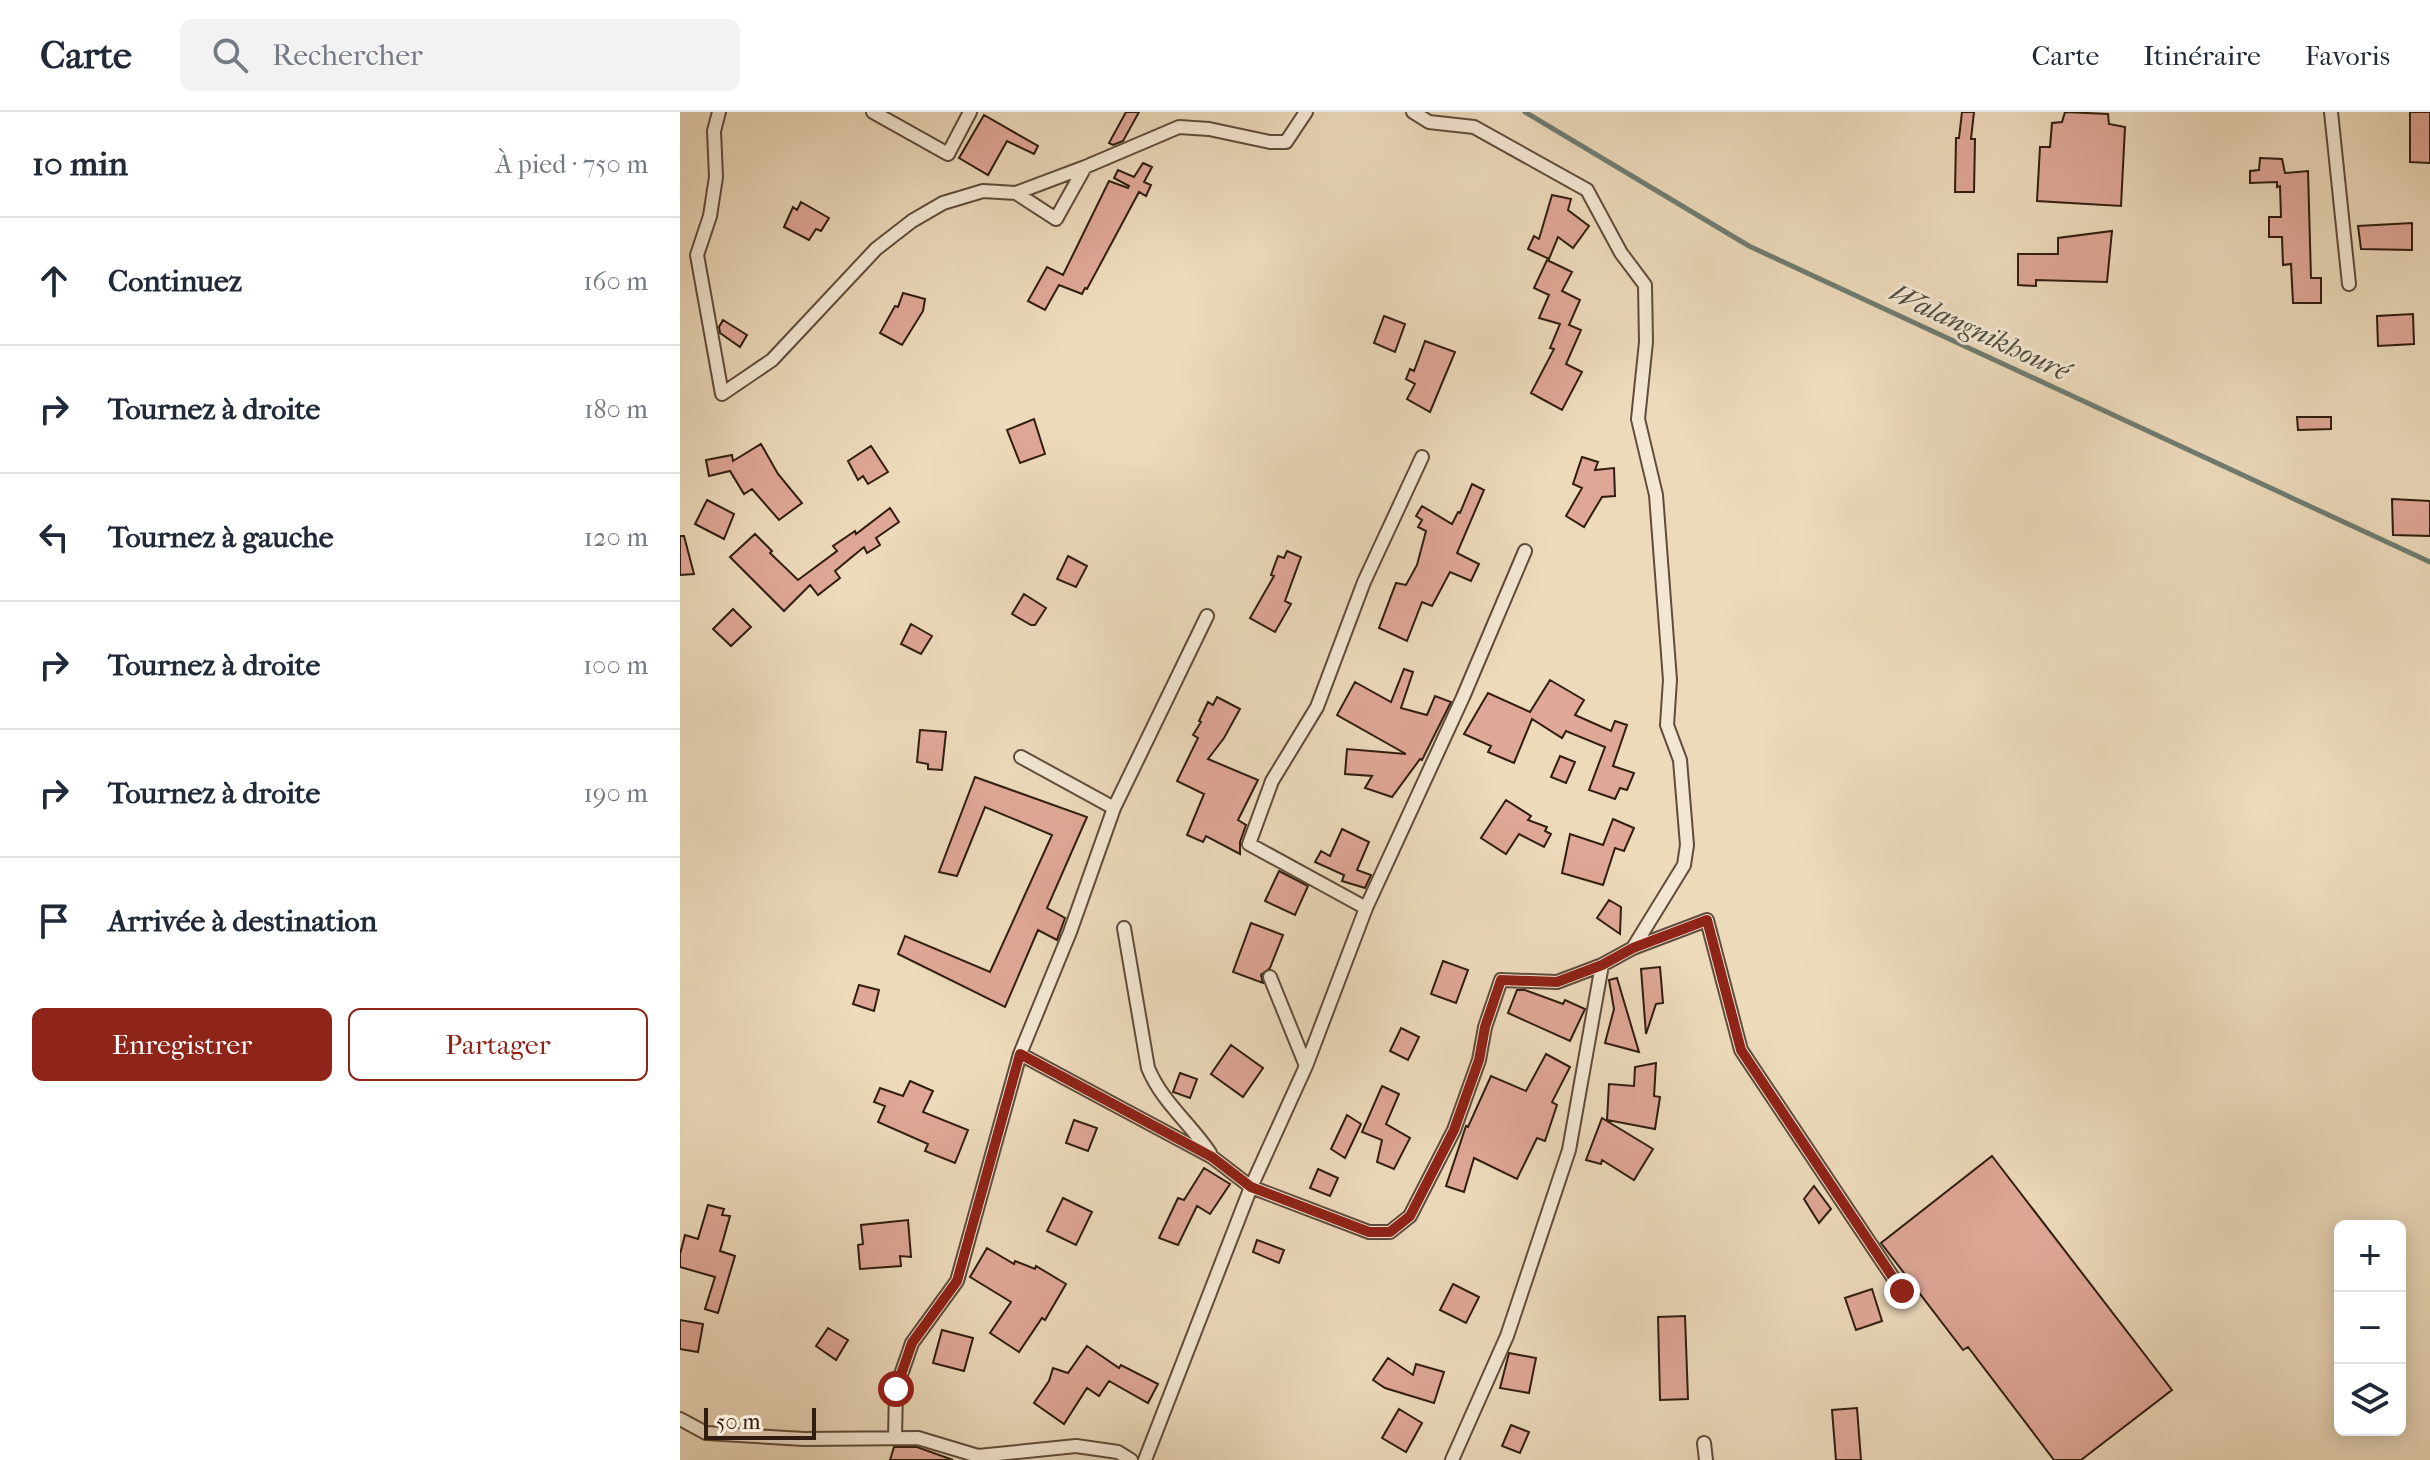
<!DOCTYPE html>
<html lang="fr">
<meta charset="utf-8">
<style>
:root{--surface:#fff;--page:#f2f2f3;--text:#1f2937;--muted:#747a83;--line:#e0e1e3;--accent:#8f2418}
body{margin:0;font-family:"IM FELL French Canon",serif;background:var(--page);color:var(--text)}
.controls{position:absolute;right:24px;bottom:24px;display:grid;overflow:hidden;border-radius:12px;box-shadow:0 4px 20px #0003}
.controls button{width:72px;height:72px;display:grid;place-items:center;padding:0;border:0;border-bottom:2px solid var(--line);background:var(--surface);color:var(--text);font:40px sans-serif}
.scale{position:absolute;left:24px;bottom:20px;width:112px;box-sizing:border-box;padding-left:8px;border:4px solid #311d10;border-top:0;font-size:22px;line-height:28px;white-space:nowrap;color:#311d10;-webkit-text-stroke:6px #f3e7d3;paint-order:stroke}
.stop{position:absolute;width:24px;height:24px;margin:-18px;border:6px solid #8f2418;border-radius:50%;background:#fff}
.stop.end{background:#8f2418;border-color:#fff;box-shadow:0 2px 8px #0008}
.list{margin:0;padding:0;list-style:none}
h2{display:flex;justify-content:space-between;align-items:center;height:104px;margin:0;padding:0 32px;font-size:34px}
h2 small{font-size:26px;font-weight:400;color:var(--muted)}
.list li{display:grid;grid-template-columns:52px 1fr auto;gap:24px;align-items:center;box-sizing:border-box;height:128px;padding:0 32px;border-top:2px solid var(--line)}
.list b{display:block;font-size:30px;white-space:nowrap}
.list em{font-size:26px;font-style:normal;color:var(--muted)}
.actions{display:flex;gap:16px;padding:24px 32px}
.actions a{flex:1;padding:18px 0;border:2px solid var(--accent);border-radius:12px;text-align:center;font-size:28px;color:var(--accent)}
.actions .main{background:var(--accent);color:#fff}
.icon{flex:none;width:44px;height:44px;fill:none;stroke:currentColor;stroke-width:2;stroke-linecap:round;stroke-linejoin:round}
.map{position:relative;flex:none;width:1750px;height:1348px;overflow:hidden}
header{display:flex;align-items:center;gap:48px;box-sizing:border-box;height:112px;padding:0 40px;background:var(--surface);border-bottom:2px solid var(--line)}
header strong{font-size:38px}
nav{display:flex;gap:44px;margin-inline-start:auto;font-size:28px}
.search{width:560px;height:72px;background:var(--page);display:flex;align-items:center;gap:20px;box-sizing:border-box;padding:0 28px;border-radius:12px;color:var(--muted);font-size:30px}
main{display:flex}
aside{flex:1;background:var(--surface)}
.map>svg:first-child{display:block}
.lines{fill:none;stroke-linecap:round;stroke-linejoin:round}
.stream{stroke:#6f7c70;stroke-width:5}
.building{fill:#dfa797;stroke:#311d10;stroke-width:2}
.minor-casing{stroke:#604c3b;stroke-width:16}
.minor{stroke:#f3e7d3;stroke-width:12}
.route{stroke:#8f2418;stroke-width:10}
.labels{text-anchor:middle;stroke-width:6;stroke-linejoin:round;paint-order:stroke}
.water-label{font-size:28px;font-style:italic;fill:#504c40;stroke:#f3e7d3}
</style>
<header>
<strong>Carte</strong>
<div class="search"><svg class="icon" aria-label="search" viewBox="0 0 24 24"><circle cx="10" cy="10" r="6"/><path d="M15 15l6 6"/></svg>Rechercher</div>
<nav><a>Carte</a><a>Itinéraire</a><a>Favoris</a></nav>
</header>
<main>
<aside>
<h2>10 min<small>À pied · 750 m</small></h2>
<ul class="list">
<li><svg class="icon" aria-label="ahead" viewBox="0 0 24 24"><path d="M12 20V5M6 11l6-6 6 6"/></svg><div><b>Continuez</b></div><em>160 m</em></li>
<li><svg class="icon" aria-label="right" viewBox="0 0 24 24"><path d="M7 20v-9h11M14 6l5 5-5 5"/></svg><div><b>Tournez à droite</b></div><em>180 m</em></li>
<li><svg class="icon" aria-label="left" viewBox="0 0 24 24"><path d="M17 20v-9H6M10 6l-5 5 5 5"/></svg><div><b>Tournez à gauche</b></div><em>120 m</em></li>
<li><svg class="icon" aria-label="right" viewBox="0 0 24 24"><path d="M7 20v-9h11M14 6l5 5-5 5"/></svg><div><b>Tournez à droite</b></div><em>100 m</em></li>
<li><svg class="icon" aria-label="right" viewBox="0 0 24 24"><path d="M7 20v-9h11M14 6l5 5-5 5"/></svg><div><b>Tournez à droite</b></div><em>190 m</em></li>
<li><svg class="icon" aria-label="arrive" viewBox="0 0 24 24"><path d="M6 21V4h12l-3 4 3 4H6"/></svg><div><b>Arrivée à destination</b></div></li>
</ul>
<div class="actions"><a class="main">Enregistrer</a><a>Partager</a></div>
</aside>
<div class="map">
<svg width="1750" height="1348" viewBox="0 0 1750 1348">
<rect width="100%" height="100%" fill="#ecdabb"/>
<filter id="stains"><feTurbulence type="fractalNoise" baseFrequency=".0025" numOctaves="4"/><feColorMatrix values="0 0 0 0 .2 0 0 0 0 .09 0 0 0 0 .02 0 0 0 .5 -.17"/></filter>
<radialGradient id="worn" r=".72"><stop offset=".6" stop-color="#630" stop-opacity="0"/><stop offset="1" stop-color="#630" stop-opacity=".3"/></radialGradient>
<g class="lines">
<path class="stream" d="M845 0 1069 134 1750 450"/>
</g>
<path class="building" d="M446 0H459L443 29 433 33 429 31Z
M1282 0H1294L1291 27H1295L1294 80H1275L1276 26H1279Z
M1385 0 1428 2 1429 12 1445 15 1441 94 1357 89 1360 35H1370L1372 11 1382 10Z
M1730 0H1750V51L1730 50Z
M304 3 358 34 354 42 327 29 308 63 279 46Z
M1580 46 1602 47 1605 61 1628 59 1631 166H1641V191H1613L1611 152 1603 153 1602 125H1589V105H1601L1600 74 1597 75V70L1570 71V59L1579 58Z
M463 51 472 55 464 70 471 73 466 84 459 80 407 177 405 176 402 182 379 173 365 198 348 189 367 155 383 163 429 69 448 76 449 74 434 66 438 58 454 65Z
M872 83 891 87 888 98 909 114 893 136 878 125 869 147 848 137 854 124 859 127Z
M121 90 149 106 141 119 136 117 129 128 104 115 113 95 117 98Z
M1732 111V138L1681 137 1678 114Z
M1432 119 1427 170 1356 168V174L1338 173V142H1378V126Z
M867 148 892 160 882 179 900 188 889 213 901 218 886 252 902 260 882 298 851 281 874 237 870 236 880 212 859 206 869 183 854 176Z
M223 181 245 187 243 199 222 233 200 221 215 194 218 195Z
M1733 202 1734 232 1698 234 1697 204Z
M704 204 725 212 715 240 694 231Z
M43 208 67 223 60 235 40 221 39 215Z
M745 229 775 240 750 300 727 287 735 272 726 267 730 257 734 259Z
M1617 305H1651V317L1618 318Z
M354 307 365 342 340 351 327 318Z
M81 332 98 362 122 391 99 408 72 377 64 382 50 359 29 364 26 348 52 343 53 349Z
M191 334 208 360 188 372 183 364 178 368 168 349Z
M902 345 918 350 915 358 934 356 935 384 922 385 904 415 886 404 902 376 893 372Z
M792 372 804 378 777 441 799 452 791 469 770 460 752 494 742 490 727 529 699 516 716 471 726 473 737 453 746 419 738 415 742 408 736 404 742 394 772 412 778 400 780 401Z
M1712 387 1750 389V424L1713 423Z
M27 388 54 402 44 427 15 412Z
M210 396 219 410 196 426 200 433 187 441 184 435 155 459 160 466 151 473 138 483 130 473 104 499 50 445 75 422 92 439 90 441 118 468 157 439 153 434 175 419 176 422Z
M0 424H4L14 462 0 463Z
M607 439 621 445 605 489 611 492 595 520 570 506 594 464 591 463 598 444 604 446Z
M388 444 407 454 396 475 377 467Z
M344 482 366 496 355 513H351L332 502Z
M53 497 71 515 51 534 33 517Z
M231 512 252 524 241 542 221 532Z
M724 557 733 560 721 596 747 603 755 584 771 590 742 648 740 647 712 685 685 676 692 664 665 662 667 637 726 642 657 603 675 570 711 590Z
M870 568 904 588 895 603 931 619 935 609 947 613 933 654 954 661 947 678 940 676 935 687 909 678 925 635 886 619 882 626 852 607 834 651 808 640 811 634 784 622 808 581 850 600Z
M537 585 560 597 544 626 528 647 578 668 558 708 566 713 560 730V742L526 724 523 730 507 723 524 682 497 669 518 626 513 623 521 610 519 609 528 590 533 593Z
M240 618 266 620 262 658 248 657V652L237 650Z
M880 644 895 650 886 671 871 665Z
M295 665 407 705 367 796 385 806 377 828 358 818 325 895 218 842 225 824 310 860 372 723 305 695 277 764 259 760Z
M826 688 851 704 848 708 867 715 865 719 871 722 864 735 839 722 826 742 801 726Z
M933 707 954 716 944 739 935 736 923 773 882 761 890 722 923 733Z
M662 717 689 730 677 758 691 763 685 776 662 769 664 763 635 750 641 739 650 744Z
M599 759 628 774 615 803 585 789Z
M929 788 941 795 940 822 917 806Z
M571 811 603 823 590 856 581 863 583 871 553 860Z
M763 849 788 858 776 891 751 882Z
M980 855 983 891 976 892 966 922 961 857Z
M937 866 959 940 925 931 934 897 929 868Z
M179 873 199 878 194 899 173 892Z
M837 878H845L883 892 885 888 905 897 890 929 828 901Z
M721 916 739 925 728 948 710 939Z
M551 933 583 956 563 985 531 962Z
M866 942 890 955 872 990 877 993 865 1029 857 1026 837 1067 794 1046 784 1080 766 1074 786 1014 788 1015 811 964 846 979Z
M976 951 974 984 980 985 975 1017 927 1008 929 972 954 974 955 955Z
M500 961 517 967 510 986 493 980Z
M230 969 253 979 243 1000 288 1018 275 1051 245 1039 248 1032 198 1010 205 994 194 990 200 976 223 984Z
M702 974 719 982 706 1012 730 1026 714 1057 697 1050 702 1028 682 1020Z
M667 1003 681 1012 665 1046 651 1037Z
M922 1006 973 1037 954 1068 922 1048 921 1052 906 1048Z
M394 1008 417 1016 408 1039 386 1031Z
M1312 1044 1492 1278 1401 1348H1374L1288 1235 1283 1238 1201 1131Z
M524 1056 550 1072 530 1102 517 1094 498 1133 479 1126 498 1086 504 1088Z
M638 1057 658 1066 650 1084 630 1076Z
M1134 1074 1151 1097 1139 1111 1124 1087Z
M383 1086 412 1100 396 1133 367 1119Z
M28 1093 44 1097 42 1103 50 1104 40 1139 55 1144 38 1201 25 1197 35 1165 0 1155V1142L5 1123 18 1127Z
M228 1108 231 1145 220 1144 221 1154 180 1157 178 1133 183 1132 181 1113Z
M577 1128 604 1138 599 1151 573 1140Z
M307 1136 334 1152 335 1149 355 1157 356 1154 386 1172 365 1208 362 1206 339 1240 310 1221 331 1190 290 1165Z
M773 1172 799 1185 786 1211 760 1198Z
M1192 1177 1202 1209 1176 1218 1165 1186Z
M1005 1204 1008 1287 980 1288 978 1205Z
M0 1208 23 1212 18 1240 0 1237Z
M148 1216 168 1228 156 1248 136 1234Z
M262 1218 293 1226 284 1259 253 1251Z
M407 1234 439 1256 441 1253 478 1272 468 1291 429 1269 419 1284 407 1276 384 1312 354 1291 369 1269 373 1256 388 1261Z
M829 1241 856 1246 849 1281 820 1276Z
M708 1246 733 1263 736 1252 764 1260 754 1291 705 1276 693 1268Z
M1177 1296 1181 1348H1156L1152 1298Z
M719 1297 742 1311 726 1340 702 1326Z
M831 1313 849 1320 840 1341 822 1334Z
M214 1335H237L273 1348H210Z"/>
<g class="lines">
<g class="minor-casing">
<path id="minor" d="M39 0 34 19 36 65 30 104 17 143 42 282 92 248 196 137 232 109 263 91 303 79 336 81 376 107 405 55 499 15 529 17 590 30H606L626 0
M193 0 268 42 290 0
M1651 0 1669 172
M336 81 405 55
M527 504 434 696 390 820 340 942 532 1045 571 1075 689 1120H710L730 1104 774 1018 799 948 805 915 821 868 877 870 922 853 953 836 1004 753 1007 733 1000 648 987 613 990 568 976 383 958 307 966 230 965 173 941 141 907 78 794 15 749 10 733 0
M341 645 434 696
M686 796 569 732 592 669 637 595 684 470 742 345
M444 816 468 956C482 990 510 1011 530 1041
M953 836 1027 808 1061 938 1222 1179
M590 865 626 954
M0 1307 26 1321 124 1327 238 1326 298 1344 396 1334 438 1340 451 1348
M215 1326 216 1277 232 1231 277 1169 340 942
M1024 1331 1026 1348
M465 1348 571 1075 626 954 686 796 783 585 845 439
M772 1348 827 1224 889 1038 922 853"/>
</g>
<use href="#minor" class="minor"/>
</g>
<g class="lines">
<path class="route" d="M216 1277 232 1231 277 1169 340 942 532 1045 571 1075 689 1120H710L730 1104 774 1018 799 948 805 915 821 868 877 870 922 853 953 836 1027 808 1061 938 1222 1179"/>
</g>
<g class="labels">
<g class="water-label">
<text transform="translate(1300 219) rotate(25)" y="10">Walangnikhouré</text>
</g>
</g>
<rect width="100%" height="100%" filter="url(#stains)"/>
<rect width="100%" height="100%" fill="url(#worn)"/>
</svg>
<div class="controls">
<button>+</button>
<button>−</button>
<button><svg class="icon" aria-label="layers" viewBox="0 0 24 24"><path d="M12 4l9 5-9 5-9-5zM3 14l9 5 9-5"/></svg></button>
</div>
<div class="scale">50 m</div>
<div class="stop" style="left:216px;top:1277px"></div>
<div class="stop end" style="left:1222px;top:1179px"></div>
</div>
</main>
